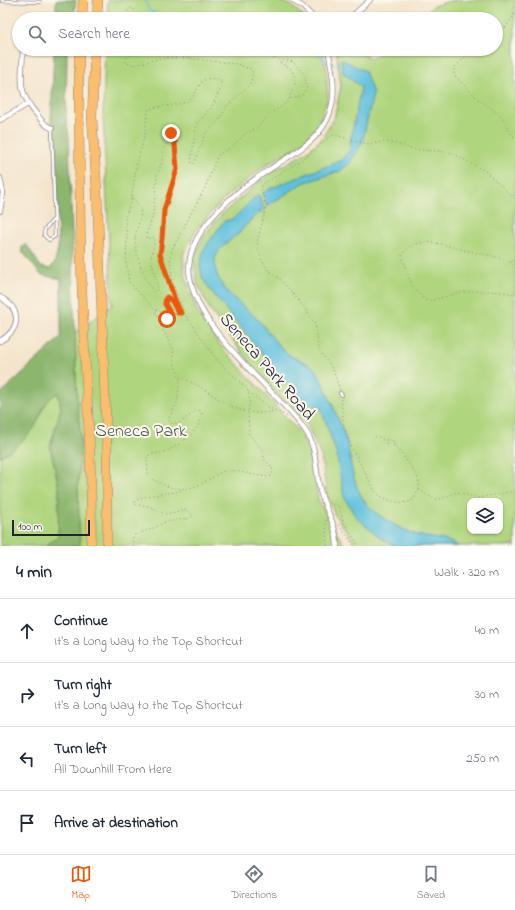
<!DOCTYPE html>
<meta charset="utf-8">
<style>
:root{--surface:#fff;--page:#f6f6f7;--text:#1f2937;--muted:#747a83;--line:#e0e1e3;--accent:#ea580c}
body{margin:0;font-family:"Indie Flower",sans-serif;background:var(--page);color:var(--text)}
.controls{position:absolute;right:12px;bottom:12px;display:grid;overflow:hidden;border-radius:8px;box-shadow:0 1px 3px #0004}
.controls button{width:36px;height:36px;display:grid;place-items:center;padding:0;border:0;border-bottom:1px solid var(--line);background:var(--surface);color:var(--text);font:20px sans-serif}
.scale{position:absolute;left:12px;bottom:10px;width:78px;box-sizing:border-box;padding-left:4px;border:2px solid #22223b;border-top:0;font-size:11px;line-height:14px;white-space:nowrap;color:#22223b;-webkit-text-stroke:3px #fbf7ec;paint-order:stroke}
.stop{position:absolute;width:12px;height:12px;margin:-9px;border:3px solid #ea580c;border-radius:50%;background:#fff}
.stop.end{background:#ea580c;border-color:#fff;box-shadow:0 1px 4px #0008}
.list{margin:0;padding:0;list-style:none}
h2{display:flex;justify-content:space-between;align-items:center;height:52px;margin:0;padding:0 16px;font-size:17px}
h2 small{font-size:13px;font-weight:400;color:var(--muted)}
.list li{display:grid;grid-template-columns:26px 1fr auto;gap:12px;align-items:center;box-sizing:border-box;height:64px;padding:0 16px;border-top:1px solid var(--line)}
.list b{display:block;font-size:15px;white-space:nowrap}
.list p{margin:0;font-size:13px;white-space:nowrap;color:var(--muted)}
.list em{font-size:13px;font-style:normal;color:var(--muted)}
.icon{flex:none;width:22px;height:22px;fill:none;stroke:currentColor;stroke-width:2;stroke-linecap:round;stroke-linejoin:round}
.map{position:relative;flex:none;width:515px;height:546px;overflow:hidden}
.search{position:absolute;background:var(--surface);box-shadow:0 1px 3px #0004;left:12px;right:12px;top:12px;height:44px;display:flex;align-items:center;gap:10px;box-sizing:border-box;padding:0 14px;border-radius:22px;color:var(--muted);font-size:15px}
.sheet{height:308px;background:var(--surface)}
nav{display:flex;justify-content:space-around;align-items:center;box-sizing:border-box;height:56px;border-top:1px solid var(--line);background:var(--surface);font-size:11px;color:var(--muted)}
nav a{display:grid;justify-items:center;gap:2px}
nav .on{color:var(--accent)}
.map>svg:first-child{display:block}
.green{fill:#b0d57f;stroke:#697c5d;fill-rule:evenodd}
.forest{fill:#8cb66e;stroke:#576c54}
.water{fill:#5ec0dd;stroke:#40718c}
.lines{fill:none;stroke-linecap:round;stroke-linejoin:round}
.stream{stroke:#5ec0dd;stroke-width:1.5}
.lane-casing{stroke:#8b8383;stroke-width:4}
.street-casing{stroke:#8b8383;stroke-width:6}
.highway-casing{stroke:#8b8383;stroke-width:10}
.path{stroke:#8b8383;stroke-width:1;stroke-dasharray:1 3;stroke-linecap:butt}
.lane{stroke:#fff;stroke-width:2.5}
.street{stroke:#fff;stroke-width:4.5}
.highway{stroke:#fbbd6e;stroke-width:9}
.route{stroke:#ea580c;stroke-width:5}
.labels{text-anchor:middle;stroke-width:4;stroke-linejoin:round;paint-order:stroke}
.street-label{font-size:18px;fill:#22223b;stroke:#fbf7ec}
.park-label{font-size:18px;fill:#4d584f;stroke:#fbf7ec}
</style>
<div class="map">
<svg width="515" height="546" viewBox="0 0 515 546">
<rect width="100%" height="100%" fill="#fbf7ec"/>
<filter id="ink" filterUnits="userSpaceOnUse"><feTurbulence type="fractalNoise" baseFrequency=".025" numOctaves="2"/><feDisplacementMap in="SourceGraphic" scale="8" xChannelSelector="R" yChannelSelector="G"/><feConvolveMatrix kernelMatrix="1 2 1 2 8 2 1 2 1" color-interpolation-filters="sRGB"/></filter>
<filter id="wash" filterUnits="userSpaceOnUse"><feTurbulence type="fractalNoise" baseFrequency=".012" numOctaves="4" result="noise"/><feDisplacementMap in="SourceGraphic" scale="16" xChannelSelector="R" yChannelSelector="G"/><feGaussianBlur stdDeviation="0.9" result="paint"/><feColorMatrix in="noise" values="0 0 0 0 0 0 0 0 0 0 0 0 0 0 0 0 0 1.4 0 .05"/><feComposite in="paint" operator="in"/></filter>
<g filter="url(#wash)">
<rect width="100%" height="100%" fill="#f4e4cb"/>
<path class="green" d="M108 0H276L290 5 307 19H107Z
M454 0H515V546H357L335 515 327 496 321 456 307 424 288 407 250 363 210 310 197 283 194 259 203 237 220 216 239 199 271 172 304 154 321 140 334 119 341 86 336 49H356L371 59 385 49H496V19H421L433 6ZM470 501H500V531H470Z
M105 49H322L326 66 328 99 317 127 300 145 263 167 223 200 196 230 183 255 185 274 196 309 217 342 302 435 314 468 318 500 345 546H0V404L75 333 112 305 103 117Z"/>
<path class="forest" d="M56 0H76L74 19H56Z
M54 49H67L66 117 69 138 77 399 81 439 78 487 80 546H46L58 536 59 488 50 446 61 408 58 393C43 400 42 415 34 428 26 439 12 451 0 456V394L61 337V279L41 275 22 251V247L26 244 41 267 50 269 55 262 58 249 57 164 55 137 51 120Z"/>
<path class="water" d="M341 59 365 71 373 94 362 143 350 163 340 171 303 183 267 206 263 194 269 189 342 160 351 148 350 143 361 87 343 73Z
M258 194 264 209C255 215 248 223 240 232 231 241 214 248 215 264 217 292 243 303 260 322 268 331 275 342 283 350 292 359 307 361 314 368 322 377 345 434 348 446 352 471 354 495 375 512 387 522 403 530 417 535 431 539 446 538 458 546H396L382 539 356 517 344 497 336 452 321 408 302 400 292 390 210 290 202 277 200 265 204 249 224 221 233 219Z"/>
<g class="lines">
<path class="stream" d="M145 0 149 10 167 19
M312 49 325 61 343 67"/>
</g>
</g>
<g filter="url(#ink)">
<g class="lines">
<g class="lane-casing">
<path id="lane" d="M2 1 40 2
M52 128 55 236 49 240 44 235 45 229 54 219
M340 393 342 395"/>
</g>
<g class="street-casing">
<path id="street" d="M292 0 303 7 315 19
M349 19 370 0
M23 49C22 80 16 91 38 116 42 121 45 126 52 128
M328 49C332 70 337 92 330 112 321 141 293 153 270 169 239 189 190 227 189 267 189 315 246 365 277 398 287 409 299 420 307 433 318 452 315 474 321 494 327 513 337 526 337 546
M0 120 28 104
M0 178 3 193 0 211
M0 297C21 309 22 328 0 341"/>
</g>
<g class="highway-casing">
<path id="highway" d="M82 19 83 0
M97 19 98 0
M79 49C79 138 79 227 83 316 86 393 93 469 91 546
M95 49 92 117 97 191 107 449V546"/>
</g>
<path class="path" d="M126 19 128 11 131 8 134 9 135 18 138 19
M496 41 515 14
M125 49 126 56
M139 49 137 53 127 56 126 63 135 65 160 58H188L236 64 251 69 253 73 250 84 228 105 218 122 205 134 194 164H192L191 160 197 123 211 108 221 88V80L215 78 206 79C197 84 196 96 188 101 176 107 157 105 148 110L145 133 136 168 131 201 125 218 127 236 126 263 129 282 155 310 162 328 173 348 174 363 180 379 177 403 169 418 170 423C181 426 189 415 197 410L201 411 202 414C202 429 181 444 169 450 162 454 154 453 147 456L148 475 150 478C174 491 185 493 208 480 214 477 219 472 225 471 238 469 262 479 271 476L273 472 272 467 264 459V452L249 434 248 413 250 400 247 389 217 360 184 313 172 281 170 258 172 249 205 188 218 155 233 146 246 133 257 128 270 113 283 106 289 99 295 84V77L291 69 272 58 222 49
M245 49 263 52 279 59 293 62 304 74 307 88 302 95 290 99
M473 49 455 67 453 71 455 76 478 99 499 114 515 139
M132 198C149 212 135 224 135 241 135 255 145 281 154 292L158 289 151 258 155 239 153 237 147 239 146 235 153 215 157 174 162 162 164 148 171 133H173L176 139 177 169 164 210 162 241 160 254 170 287 181 313
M515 264C499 256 482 254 464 250 445 245 414 233 402 256L412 286 425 300C437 301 447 295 458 293 476 289 498 291 515 294
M156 310H159L167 319H171L172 313 165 304 166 298 167 297 172 301 178 313 180 314
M180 377C213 389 234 421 274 411
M340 390 333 370 319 350 315 324 304 307 281 280 268 270 261 259 257 242 266 208 261 188 263 184 304 158 330 136 335 135 369 144 384 142 398 144 411 149 450 152 485 171 515 199
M249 392 268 407 288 417
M341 399 344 427 350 445 375 491C382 500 403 506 413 500L419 490C443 505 435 499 458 492L478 498 515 491
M375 437 377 436 385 441
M394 446 387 445 386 440 392 439C397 454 423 473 419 490
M329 503 339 506 343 521 359 546
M326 520 327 546
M339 525 354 546
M133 546 132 539 134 535 152 529 165 522 191 518 193 515 187 510 165 514 149 506 136 505 134 503 136 500C151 493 167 495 183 490
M507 546 515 539"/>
<use href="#lane" class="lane"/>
<use href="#street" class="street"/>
<use href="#highway" class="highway"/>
</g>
</g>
<g class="lines" filter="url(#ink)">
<path class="route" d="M167 319 171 318 172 316 165 304 166 298 167 297 172 301 178 313H181L175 300 160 254 162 239 164 210 177 169 174 134 171 133"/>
</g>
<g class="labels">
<g class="street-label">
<text transform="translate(268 366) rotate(49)" y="6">Seneca Park Road</text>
</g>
<g class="park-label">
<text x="141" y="436">Seneca Park</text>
</g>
</g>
</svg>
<div class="controls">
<button><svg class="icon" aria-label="layers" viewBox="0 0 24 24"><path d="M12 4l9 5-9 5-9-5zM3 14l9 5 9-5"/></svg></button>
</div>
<div class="scale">100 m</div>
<div class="stop" style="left:167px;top:319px"></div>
<div class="stop end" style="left:171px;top:133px"></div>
<div class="search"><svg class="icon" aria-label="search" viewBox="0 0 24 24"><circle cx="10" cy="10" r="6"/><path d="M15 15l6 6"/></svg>Search here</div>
</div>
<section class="sheet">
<h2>4 min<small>Walk · 320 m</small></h2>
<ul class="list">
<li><svg class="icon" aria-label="ahead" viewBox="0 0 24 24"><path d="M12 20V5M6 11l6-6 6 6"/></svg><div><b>Continue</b><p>It's a Long Way to the Top Shortcut</p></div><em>40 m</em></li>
<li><svg class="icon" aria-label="right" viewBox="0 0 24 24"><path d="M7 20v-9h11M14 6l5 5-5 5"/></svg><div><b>Turn right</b><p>It's a Long Way to the Top Shortcut</p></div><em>30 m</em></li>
<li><svg class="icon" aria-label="left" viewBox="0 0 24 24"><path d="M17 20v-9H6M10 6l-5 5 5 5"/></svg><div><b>Turn left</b><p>All Downhill From Here</p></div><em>250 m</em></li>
<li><svg class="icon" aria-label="arrive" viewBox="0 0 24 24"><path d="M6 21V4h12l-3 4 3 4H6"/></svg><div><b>Arrive at destination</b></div></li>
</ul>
</section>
<nav>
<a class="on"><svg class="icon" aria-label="map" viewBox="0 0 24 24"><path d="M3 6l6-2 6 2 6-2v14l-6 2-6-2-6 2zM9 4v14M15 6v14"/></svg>Map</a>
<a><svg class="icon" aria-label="directions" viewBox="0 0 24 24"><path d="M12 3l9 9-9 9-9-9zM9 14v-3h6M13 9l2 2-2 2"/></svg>Directions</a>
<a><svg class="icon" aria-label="saved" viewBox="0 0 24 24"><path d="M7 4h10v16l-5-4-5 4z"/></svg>Saved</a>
</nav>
